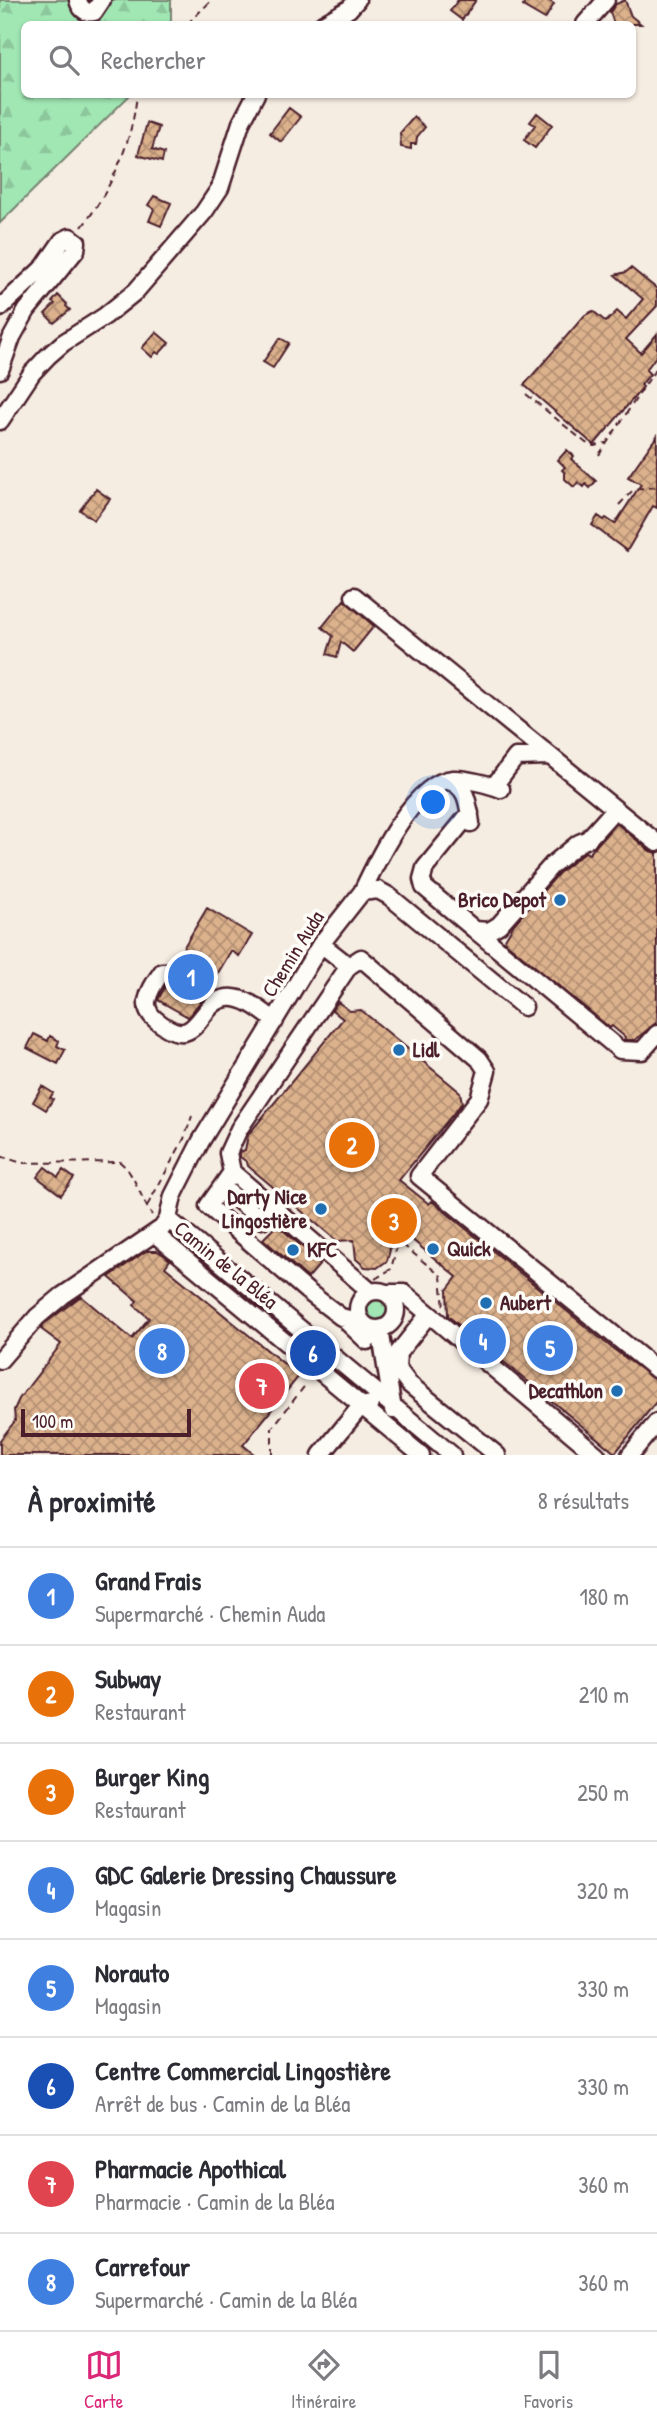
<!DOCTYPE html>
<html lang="fr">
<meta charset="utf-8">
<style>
:root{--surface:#fff;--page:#f7f7f7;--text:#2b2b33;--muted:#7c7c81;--line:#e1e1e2;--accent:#db2777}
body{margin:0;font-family:"Patrick Hand",sans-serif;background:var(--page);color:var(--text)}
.scale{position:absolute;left:21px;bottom:18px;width:170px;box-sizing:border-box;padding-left:7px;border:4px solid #4a1f2b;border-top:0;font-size:19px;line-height:24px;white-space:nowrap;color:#4a1f2b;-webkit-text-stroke:5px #fdfcf7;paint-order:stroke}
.you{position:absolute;left:434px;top:803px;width:24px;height:24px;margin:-18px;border:5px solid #fff;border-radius:50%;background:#1a73e8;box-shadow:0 0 0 10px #1a73e833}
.badge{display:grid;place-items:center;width:46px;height:46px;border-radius:50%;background:var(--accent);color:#fff;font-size:23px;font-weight:700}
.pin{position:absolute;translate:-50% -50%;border:4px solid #fff;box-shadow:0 2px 7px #0006}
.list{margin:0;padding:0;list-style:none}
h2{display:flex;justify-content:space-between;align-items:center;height:91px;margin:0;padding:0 28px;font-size:30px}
h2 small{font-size:23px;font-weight:400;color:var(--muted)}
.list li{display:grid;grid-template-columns:46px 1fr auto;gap:21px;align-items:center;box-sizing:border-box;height:98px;padding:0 28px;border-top:2px solid var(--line)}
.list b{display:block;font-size:26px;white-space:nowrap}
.list p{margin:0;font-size:23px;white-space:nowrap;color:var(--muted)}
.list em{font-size:23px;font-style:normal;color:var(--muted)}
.icon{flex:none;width:38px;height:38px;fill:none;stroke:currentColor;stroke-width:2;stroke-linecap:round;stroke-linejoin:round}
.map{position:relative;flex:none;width:657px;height:1455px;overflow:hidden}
.search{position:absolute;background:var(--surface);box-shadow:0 2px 5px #0004;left:21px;right:21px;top:21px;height:77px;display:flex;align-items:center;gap:18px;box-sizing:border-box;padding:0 24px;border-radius:10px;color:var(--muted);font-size:26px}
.sheet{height:875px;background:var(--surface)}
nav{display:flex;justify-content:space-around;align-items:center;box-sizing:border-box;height:98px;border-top:2px solid var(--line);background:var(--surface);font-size:19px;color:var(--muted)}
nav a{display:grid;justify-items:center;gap:4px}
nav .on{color:var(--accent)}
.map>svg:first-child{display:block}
.grass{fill:url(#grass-tufts);stroke:#768370;stroke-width:2}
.forest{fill:url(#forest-firs);stroke:#768370;stroke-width:2}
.building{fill:url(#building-cross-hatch);stroke:#4a1f2b;stroke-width:2}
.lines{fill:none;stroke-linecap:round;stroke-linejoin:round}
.minor-casing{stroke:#4a1f2b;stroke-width:21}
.path{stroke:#4a1f2b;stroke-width:2;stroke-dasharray:7 5;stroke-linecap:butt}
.minor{stroke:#fdfcf7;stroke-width:16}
.poi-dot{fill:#1f6fb2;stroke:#fdfcf7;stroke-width:2.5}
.labels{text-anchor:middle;stroke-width:7;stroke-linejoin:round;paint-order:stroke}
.poi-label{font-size:21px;font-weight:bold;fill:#4a1f2b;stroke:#fdfcf7;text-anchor:start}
.street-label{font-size:21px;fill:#4a1f2b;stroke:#fdfcf7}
</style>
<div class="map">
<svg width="657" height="1455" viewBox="0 0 657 1455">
<defs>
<pattern id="grass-tufts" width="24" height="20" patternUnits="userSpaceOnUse" patternTransform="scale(1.75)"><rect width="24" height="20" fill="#a1e7b4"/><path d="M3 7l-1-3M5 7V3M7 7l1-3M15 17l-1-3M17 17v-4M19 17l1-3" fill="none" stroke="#8cc69b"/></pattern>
<pattern id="forest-firs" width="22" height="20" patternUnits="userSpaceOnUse" patternTransform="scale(1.75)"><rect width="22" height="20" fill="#a1e7b4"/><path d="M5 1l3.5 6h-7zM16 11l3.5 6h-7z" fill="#8cc69b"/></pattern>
<pattern id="building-cross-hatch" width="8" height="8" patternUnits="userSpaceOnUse" patternTransform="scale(1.75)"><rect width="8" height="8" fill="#dcb28d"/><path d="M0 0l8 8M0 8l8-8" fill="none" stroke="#b49073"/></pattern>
</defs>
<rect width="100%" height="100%" fill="#f6ede2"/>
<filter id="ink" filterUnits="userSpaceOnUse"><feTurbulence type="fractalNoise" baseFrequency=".0143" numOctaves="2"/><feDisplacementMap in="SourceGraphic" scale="14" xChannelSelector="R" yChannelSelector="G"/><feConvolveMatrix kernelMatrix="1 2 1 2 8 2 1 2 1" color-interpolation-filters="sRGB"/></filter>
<g filter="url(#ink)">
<path class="grass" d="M364 1312a14 14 0 1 1 28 0a14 14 0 1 1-28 0Z"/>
<path class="forest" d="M0 0H171V24H24V94L130 95 0 223Z"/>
<path class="building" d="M458 0H476L462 20 450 11Z
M526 0H548L554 4 545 19 523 6Z
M625 0 631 16 641 24H614L610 12 616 4Z
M289 108 301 117 281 142 270 133Z
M537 113 552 125 535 148 524 140 535 125 530 122Z
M414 117 425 127 417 137 416 144H411V149L401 147 400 133Z
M147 123 159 127 152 149 164 153 162 162 138 155Z
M154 196 171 203 161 226 149 221 154 209 148 205Z
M631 268 657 289V306L626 339 641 353 657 334V355L646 370 650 374 641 385 643 387 594 445 524 385 585 315 593 311 606 322 617 311 626 319 643 299 615 275 626 272Z
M58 295 67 304 66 306 70 310 54 323 45 314 55 304 52 302Z
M156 332 169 343 159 354 156 352 152 357 142 348Z
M280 338 289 343 273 368 263 362Z
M657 436V508L653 506 627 551 592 525 598 516 604 520 606 518 615 524 641 484 628 477Z
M567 450 574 456 571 459 596 481 590 488 586 484 584 487 578 482 574 487 565 479V473L562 470 565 467 558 460Z
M96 489 110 499 94 520 80 510Z
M344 600 374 626 353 652 341 642 337 657 327 654 333 636 322 627Z
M616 823 650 851 657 853V1022L635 1040H624L625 1037 612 1026 610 1028 504 941 514 924 559 873 585 852 589 854Z
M207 908 252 935 239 956 231 951 202 1000 188 1017 158 1000 167 983 186 992 196 987V977L175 962Z
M338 1002 350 1011 361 1010 460 1092 462 1103 399 1180 429 1204 432 1201 612 1348 657 1381V1401L615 1453 448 1316 447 1290 457 1277 405 1234 387 1235 390 1250 387 1261 377 1268 365 1267 356 1259 354 1240 337 1241 248 1166 247 1162 240 1157V1152L245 1150 248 1135 343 1019 332 1010Z
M34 1034 48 1041 50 1036 59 1041 57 1046 65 1050 58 1064 27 1048Z
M42 1086 53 1093 50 1098 53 1099 46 1110 33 1102Z
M45 1167 58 1177 63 1170 74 1178 61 1195 37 1177Z
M277 1225 321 1263 308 1278 263 1239Z
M146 1251H157L164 1255 170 1260 165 1267 299 1376 243 1445 255 1455H0V1440L15 1421 14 1410 19 1399 61 1344 41 1329 44 1324 81 1296 132 1339 149 1318 134 1305 137 1301 109 1277Z"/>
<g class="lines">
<g class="minor-casing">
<path id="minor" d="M78 0C80 8 85 14 94 12L102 0
M323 24 349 9 357 0
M585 24 606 0
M0 308 44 267 62 241 70 237 77 242 76 250 27 310 12 337 0 370
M0 421 32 373 48 356 63 343 105 316 136 291 204 212 220 188 241 123 256 94
M354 596 657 843
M449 781C468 787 468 805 471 823
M494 786 516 757 549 756
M470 813 425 868 422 879 424 887 475 930 489 931 499 925 552 865 579 843 588 839 615 809
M362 892C377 860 414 782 453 779 464 778 491 785 501 789
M475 930 620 1050 642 1051 657 1034
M321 944 349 966
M187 982 172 972H162C156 980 149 991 147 1001 146 1009 150 1015 156 1020 200 1056 197 1001 227 998 245 996 262 1011 275 1021
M232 1172 208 1206 307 1291 341 1317 353 1320 359 1317
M222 1187 262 1220
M168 1219 452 1455
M155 1234 421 1455
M358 1310a19 19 0 1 1 38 0a19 19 0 1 1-38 0Z
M371 1292 232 1172 228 1153 239 1129 349 966 361 958 479 1059 487 1071 479 1099 419 1176 657 1370
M388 1293H404L597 1455
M429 1314 398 1353 397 1368 409 1384 497 1455
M348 1323 367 1341
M380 1329 393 1410
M0 1360 37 1317 62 1296 162 1228 168 1219 173 1196 201 1141 321 944 362 892 378 890 389 896 524 1007
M321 1455 361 1406 371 1404
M630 1455 657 1422"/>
</g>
<path class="path" d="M187 24 212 0
M82 227C112 188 132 143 137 94
M526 394 586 443 594 446 606 443
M599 455 657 367
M619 505 634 489 657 487
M0 1156 22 1163 120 1162C136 1175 140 1198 152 1215
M147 1206 184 1139 192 1116
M375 1279 391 1269 397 1246 403 1245 441 1276 444 1309
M272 1455V1428L307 1383"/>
<use href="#minor" class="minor"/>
</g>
</g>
<g class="poi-dot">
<circle cx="560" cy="900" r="7"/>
<circle cx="399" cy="1050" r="7"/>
<circle cx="321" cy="1209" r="7"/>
<circle cx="433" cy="1249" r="7"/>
<circle cx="293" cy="1250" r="7"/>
<circle cx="486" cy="1303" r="7"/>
<circle cx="617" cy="1391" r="7"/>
</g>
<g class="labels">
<g class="poi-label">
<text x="546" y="907" text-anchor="end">Brico Depot</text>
<text x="413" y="1057">Lidl</text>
<text x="307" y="1204" text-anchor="end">Darty Nice<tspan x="307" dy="24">Lingostière</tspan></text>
<text x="447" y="1256">Quick</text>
<text x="307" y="1257">KFC</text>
<text x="500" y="1310">Aubert</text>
<text x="603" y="1398" text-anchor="end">Decathlon</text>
</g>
<g class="street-label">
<text transform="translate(293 954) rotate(-58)" y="7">Chemin Auda</text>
<text transform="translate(226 1265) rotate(39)" y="7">Camin de la Bléa</text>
</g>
</g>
</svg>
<div class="scale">100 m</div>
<div class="you"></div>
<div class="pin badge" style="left:191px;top:977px;background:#3f7fe0">1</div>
<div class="pin badge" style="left:352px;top:1145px;background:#e8710a">2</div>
<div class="pin badge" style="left:394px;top:1221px;background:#e8710a">3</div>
<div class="pin badge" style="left:483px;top:1341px;background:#3f7fe0">4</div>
<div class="pin badge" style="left:550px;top:1348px;background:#3f7fe0">5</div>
<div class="pin badge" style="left:313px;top:1353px;background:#1a4fb4">6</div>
<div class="pin badge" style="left:262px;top:1386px;background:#e0444e">7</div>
<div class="pin badge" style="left:162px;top:1351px;background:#3f7fe0">8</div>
<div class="search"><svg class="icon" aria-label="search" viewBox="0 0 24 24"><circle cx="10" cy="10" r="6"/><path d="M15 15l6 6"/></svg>Rechercher</div>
</div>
<section class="sheet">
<h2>À proximité<small>8 résultats</small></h2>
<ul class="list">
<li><span class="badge" style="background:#3f7fe0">1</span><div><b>Grand Frais</b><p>Supermarché · Chemin Auda</p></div><em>180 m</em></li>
<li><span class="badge" style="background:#e8710a">2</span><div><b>Subway</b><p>Restaurant</p></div><em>210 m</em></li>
<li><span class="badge" style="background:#e8710a">3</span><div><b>Burger King</b><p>Restaurant</p></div><em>250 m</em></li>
<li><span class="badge" style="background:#3f7fe0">4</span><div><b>GDC Galerie Dressing Chaussure</b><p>Magasin</p></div><em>320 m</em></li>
<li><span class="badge" style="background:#3f7fe0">5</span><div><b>Norauto</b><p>Magasin</p></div><em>330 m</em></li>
<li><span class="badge" style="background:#1a4fb4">6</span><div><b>Centre Commercial Lingostière</b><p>Arrêt de bus · Camin de la Bléa</p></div><em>330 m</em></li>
<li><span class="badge" style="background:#e0444e">7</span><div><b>Pharmacie Apothical</b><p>Pharmacie · Camin de la Bléa</p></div><em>360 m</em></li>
<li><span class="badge" style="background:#3f7fe0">8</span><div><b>Carrefour</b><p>Supermarché · Camin de la Bléa</p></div><em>360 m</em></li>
</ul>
</section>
<nav>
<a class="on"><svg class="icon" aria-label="map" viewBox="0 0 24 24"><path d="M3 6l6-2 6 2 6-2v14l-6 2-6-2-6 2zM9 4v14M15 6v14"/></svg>Carte</a>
<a><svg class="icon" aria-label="directions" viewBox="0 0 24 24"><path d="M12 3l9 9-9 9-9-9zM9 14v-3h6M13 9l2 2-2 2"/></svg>Itinéraire</a>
<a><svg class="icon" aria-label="saved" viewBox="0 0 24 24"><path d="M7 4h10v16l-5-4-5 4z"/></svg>Favoris</a>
</nav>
